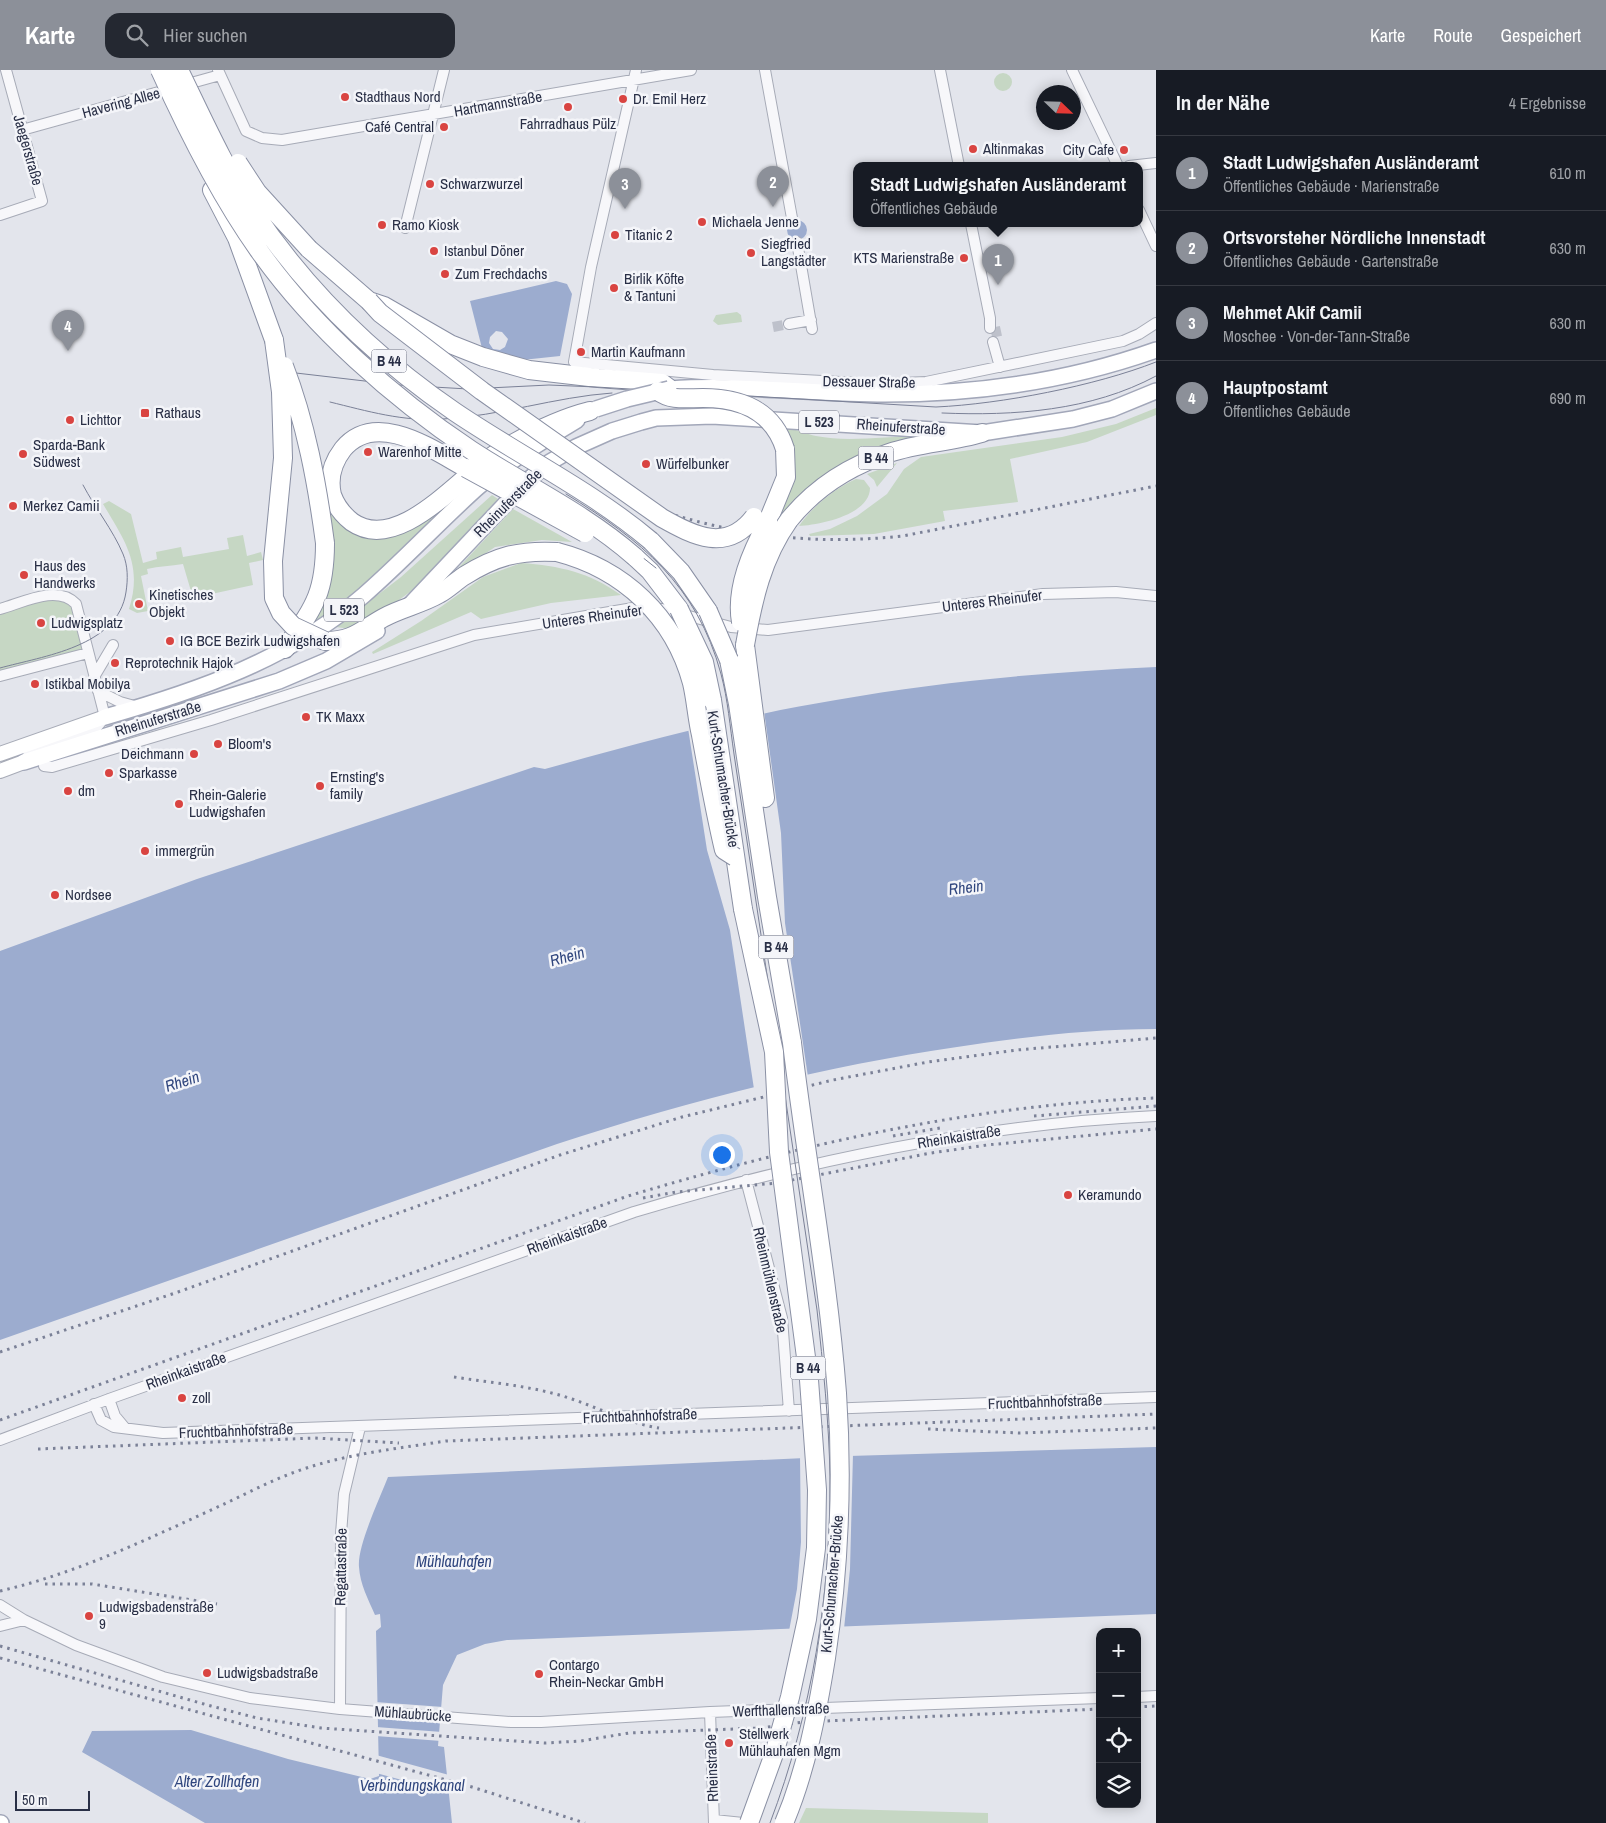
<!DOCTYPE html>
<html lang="de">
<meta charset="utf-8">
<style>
:root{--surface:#171b24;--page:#242831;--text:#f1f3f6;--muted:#9ea1a6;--line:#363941;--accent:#8c9099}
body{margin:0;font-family:"Archivo Narrow",sans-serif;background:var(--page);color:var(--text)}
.controls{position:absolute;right:15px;bottom:15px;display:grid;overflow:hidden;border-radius:10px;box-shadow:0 2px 12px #0003}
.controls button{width:45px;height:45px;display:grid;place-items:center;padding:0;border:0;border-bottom:1px solid var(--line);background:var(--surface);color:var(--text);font:25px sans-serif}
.compass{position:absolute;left:1036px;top:15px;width:45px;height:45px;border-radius:50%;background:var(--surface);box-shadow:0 2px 12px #0003;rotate:113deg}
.scale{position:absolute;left:15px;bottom:12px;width:75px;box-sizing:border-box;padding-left:5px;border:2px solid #292f46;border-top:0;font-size:14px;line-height:18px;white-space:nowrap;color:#292f46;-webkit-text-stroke:4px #f4f5f9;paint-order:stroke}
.you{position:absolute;left:721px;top:1084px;width:18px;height:18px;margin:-12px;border:4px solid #fff;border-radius:50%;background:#1a73e8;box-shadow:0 0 0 8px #1a73e833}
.badge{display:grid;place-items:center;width:32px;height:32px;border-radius:50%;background:var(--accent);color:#fff;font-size:16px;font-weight:700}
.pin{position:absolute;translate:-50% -41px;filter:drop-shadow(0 1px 2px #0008)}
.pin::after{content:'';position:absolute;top:26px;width:18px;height:15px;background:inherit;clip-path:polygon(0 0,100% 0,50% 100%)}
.popup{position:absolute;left:853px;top:92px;width:290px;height:65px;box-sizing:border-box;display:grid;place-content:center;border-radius:10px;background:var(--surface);filter:drop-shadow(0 1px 4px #0005);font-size:16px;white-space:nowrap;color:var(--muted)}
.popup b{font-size:19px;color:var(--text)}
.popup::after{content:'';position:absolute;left:50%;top:100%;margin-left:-10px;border:10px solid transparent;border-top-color:var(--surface)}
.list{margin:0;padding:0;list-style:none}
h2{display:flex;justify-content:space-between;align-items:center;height:65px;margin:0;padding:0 20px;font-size:21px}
h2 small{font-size:16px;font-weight:400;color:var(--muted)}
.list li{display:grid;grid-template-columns:32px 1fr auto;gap:15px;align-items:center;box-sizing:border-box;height:75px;padding:0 20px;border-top:1px solid var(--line)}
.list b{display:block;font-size:19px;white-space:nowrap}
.list p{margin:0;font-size:16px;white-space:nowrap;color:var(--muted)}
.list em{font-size:16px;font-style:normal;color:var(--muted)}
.icon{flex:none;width:28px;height:28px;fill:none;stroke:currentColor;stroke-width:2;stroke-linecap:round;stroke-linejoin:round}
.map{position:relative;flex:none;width:1156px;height:1753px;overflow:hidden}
header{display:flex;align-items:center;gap:30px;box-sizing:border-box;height:70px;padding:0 25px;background:var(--accent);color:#fff}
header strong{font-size:24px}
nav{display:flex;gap:28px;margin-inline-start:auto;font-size:18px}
.search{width:350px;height:45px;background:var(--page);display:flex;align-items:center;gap:12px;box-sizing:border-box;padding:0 18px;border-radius:15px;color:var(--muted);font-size:19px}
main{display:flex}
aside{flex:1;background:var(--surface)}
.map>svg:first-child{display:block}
.green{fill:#c6d7c4}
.water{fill:#9caccf;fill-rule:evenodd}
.pier{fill:#e3e5ec}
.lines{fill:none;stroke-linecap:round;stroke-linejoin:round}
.street-tunnel{stroke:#bec1cb;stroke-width:10;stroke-dasharray:10 5;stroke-linecap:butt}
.street-casing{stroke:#a7abb7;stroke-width:12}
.secondary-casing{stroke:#a7abb7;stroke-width:16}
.primary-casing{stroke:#a2a7b9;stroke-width:18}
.highway-casing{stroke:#8a90a4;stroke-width:20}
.street{stroke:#f7f7fa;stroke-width:10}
.secondary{stroke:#fff;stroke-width:14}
.primary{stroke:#fff;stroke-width:15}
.highway{stroke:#fff;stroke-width:18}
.tram{stroke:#7b8197;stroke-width:1}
.rail{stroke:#7b8197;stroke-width:3;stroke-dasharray:2.5 5;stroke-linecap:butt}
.primary-bridge-casing{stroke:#a2a7b9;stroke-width:18;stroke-linecap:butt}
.highway-bridge-casing{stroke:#8a90a4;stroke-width:20;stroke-linecap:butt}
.primary-bridge{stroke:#fff;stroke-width:15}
.highway-bridge{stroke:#fff;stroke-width:18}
.poi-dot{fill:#d94441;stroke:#f4f5f9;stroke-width:2}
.labels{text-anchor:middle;stroke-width:5;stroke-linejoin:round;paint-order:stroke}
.shield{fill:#f4f5f9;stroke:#666a7c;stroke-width:1}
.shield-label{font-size:14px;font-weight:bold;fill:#292f46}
.poi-label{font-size:15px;fill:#292f46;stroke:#f4f5f9;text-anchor:start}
.street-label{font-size:15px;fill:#292f46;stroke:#f4f5f9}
.water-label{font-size:16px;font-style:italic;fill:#30467e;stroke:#f4f5f9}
</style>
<header>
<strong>Karte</strong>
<div class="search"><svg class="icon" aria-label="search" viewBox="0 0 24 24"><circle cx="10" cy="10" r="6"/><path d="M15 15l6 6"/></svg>Hier suchen</div>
<nav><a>Karte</a><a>Route</a><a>Gespeichert</a></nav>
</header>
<main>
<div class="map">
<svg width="1156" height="1753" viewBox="0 0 1156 1753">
<rect width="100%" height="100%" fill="#e3e5ec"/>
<path class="green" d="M994 12a9 9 0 1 1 18 0a9 9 0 1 1-18 0Z
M737 242 741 245 742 252 718 255 713 251 716 245Z
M1156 338V345L1087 372 1010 389 1018 432 943 441 945 451 874 464 810 466 809 464 830 459 857 446 887 424 904 399 921 387 1062 367 1116 354Z
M783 358C790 357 807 364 816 366 851 373 890 365 926 366L886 378 778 452 773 451Z
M897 393 877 417 874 410 867 404Z
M856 409 864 410 870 418C870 445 819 455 799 456 813 436 834 419 856 409Z
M469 418C416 465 369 518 309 556L328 438 365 465Z
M492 425 498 429 414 519 358 560 336 557 401 507Z
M109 431 131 444 143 493 157 489 156 482 181 477 183 487 229 479 227 468 243 465 247 486 261 482 263 490 249 493 253 515 193 528 183 494C171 496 159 496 147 499L148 504 141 506 148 541 137 543 129 539C143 495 125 471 103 434Z
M513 439 572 472 542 470 495 477 448 509Z
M521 493C560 496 589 502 621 525L551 533 481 549 471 542 373 584 372 582 421 551 483 507Z
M48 526 69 527 88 583 0 606V539Z
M806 1738 988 1743V1753H799Z"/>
<path class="water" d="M787 160a10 10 0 1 1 20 0a10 10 0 1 1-20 0Z
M556 211 567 214 572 224 560 286 486 294 470 231ZM496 261 502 262 508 269 505 277 500 280 493 279 489 273 490 267Z
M1156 597V959C1090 959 1022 967 957 977 821 997 688 1031 557 1074L0 1270V881L197 809 534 697 545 699C642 672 738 646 836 630 942 611 1049 602 1156 597Z
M1156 1377V1544L507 1570 485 1574 457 1585 443 1615 438 1676 444 1677 452 1753H205L82 1682 92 1661 191 1660 288 1689 370 1709 379 1706 376 1561 381 1557 380 1544 375 1545C368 1529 360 1514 359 1497 357 1476 380 1428 388 1407L849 1386Z"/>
<path class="pier" d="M764 641 781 763 785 853 808 1007 754 1019 730 860 707 780 688 658Z
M853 1384 850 1499 844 1559 789 1561 797 1519 801 1472 800 1386Z
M375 1632 443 1637 442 1653 376 1648Z
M376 1657 442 1662 441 1671 376 1666Z
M376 1685 449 1705 450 1723 376 1703Z"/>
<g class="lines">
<path class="street-tunnel" d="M773 257 789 254
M995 257 998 271"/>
<g class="street-casing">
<path id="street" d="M218 0 246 61 262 68 282 70 691 0
M636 0 591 197 574 292 713 305 822 311 876 314 926 312 1123 271 1139 264 1156 253
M765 0 792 148
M940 0 959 96
M1072 0 1118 96
M22 60 220 5
M1129 96 1156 93
M1139 140 1156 176
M0 145 42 131 6 0
M971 154 990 248V258
M405 158 444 0
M797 172 812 259
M789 254 811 250
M993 272 1000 297
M0 539C22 533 57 514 76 534L105 647 96 658 31 681 24 692
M0 606 88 583
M94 607 113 575
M98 621 120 632 138 637
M44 696 52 697 211 650 474 565 633 538 662 539 731 557 768 560 1043 524 1116 522 1156 526
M746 1110 782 1248 789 1341
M109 1329 115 1346 125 1358
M94 1334 101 1350 114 1357 163 1363 1156 1327
M0 1370 109 1329 634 1142C804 1091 978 1054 1156 1046
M0 1535 24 1550 76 1575 163 1607 250 1628 340 1639 511 1652H541L710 1642 1100 1628
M0 1556 24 1550
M1137 1627 1156 1626
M340 1639 341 1464 344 1424 360 1357
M710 1642 714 1753
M714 1750 743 1753"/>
</g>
<g class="secondary-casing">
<path id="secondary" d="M0 684 105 647
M0 701 24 692"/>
</g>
<g class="primary-casing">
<path id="primary" d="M670 319C742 314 813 324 885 324 978 324 1069 311 1156 280
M409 536 527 411 550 392 576 377 612 361 641 352 656 348 712 346 982 363 1073 349 1112 339 1156 321
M105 647C197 621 290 589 364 525 403 491 438 453 477 418 507 392 543 371 577 350
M24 692 279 611 326 591 377 561
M0 1753H1"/>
</g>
<g class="highway-casing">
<path id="highway" d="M212 120 237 168 274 270
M309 179 369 231 384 236 450 274 483 287 529 300 598 308 662 313 670 319
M466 398C433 380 376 339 343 379 333 392 328 408 332 425 336 436 343 445 352 452 399 485 461 405 497 383 525 366 558 349 590 341
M789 450C815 418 849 396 889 383 919 373 952 372 982 363
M768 451 786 407 785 379
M651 471 681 502 708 541
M635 487 650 501 679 539
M325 571C353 571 360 561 383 548 401 538 422 534 439 524 448 519 455 512 464 506 496 486 519 480 557 482
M745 575 765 728
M285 579C313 538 325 525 325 473
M729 590 738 634 767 827 792 973
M712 630 743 839"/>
</g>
<use href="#street" class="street"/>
<use href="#secondary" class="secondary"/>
<use href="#primary" class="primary"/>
<use href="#highway" class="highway"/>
<path class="tram" d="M296 303 399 315 468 319 549 315 596 317 936 337C1001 334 1095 316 1156 292
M330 332C367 341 404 352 443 349 500 346 555 327 612 323
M942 343C1014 346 1091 341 1156 306
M566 424C641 470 697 515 721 604 728 630 730 657 734 684L817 1240C823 1295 829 1351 830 1407 831 1525 812 1642 770 1753
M562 432 618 468 656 498
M0 598C43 586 118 577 126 522 128 509 128 496 123 484 113 460 95 438 83 415"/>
<path class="rail" d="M661 441C744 467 816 475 903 466L1156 416
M1034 1046 1156 1036
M893 1066 940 1058
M643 1128 676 1122 777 1113 931 1083 987 1075 1156 1059
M0 1282 178 1222 560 1085 682 1047 833 1010 928 992 1017 980 1156 968
M454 1307C493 1313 534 1316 572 1329 601 1339 628 1353 659 1358
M0 1350 628 1126C799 1075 976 1034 1156 1028
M928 1359 1019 1363 1156 1358
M38 1379 315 1368 399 1373
M45 1514H92L217 1534
M0 1521C78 1503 150 1468 222 1435 246 1424 270 1411 295 1402 344 1384 395 1379 446 1371L1156 1344
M0 1576 211 1636 257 1648 321 1658 545 1673 581 1671 629 1663 761 1658 803 1652 1100 1639
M0 1588 472 1717 585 1753
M1137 1637 1156 1636"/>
<g class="primary-bridge-casing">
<path id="primary-bridge" d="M596 339 627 329 669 319"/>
</g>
<g class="highway-bridge-casing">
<path id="highway-bridge" d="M160 0C188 62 220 126 260 182 314 258 393 328 471 380 526 416 585 443 635 487
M179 0C202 47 224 97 253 141 306 220 376 288 455 342 520 386 592 421 651 471
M238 93 257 122 309 179
M369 231 380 243 482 321 662 448C694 466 727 483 754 447
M274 270 281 322 283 388 273 491 274 528 281 543 293 556 325 571
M284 296C306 353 317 413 325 473
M658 321C671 331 686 328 703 328 740 328 773 340 785 379
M466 398 585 463
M557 482C623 499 674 546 692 613 696 630 697 648 701 665 708 703 715 742 724 780L735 787
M679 539 704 592 712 630
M708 541 729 590
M741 552C735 518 752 481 768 451
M745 575C753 530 762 488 789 450
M743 839 774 982 779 1082 809 1310 817 1420 816 1478 807 1549 790 1627 774 1684 749 1753
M784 1753C806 1701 817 1644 826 1588 839 1501 843 1412 837 1323 828 1206 806 1090 792 973"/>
</g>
<use href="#primary-bridge" class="primary-bridge"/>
<use href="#highway-bridge" class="highway-bridge"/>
</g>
<g class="poi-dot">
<circle cx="345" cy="27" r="5"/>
<circle cx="623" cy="29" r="5"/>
<circle cx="568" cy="37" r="5"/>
<circle cx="444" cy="57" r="5"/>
<circle cx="973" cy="79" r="5"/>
<circle cx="1124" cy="80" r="5"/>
<circle cx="430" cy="114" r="5"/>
<circle cx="702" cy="152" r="5"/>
<circle cx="382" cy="155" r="5"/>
<circle cx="615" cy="165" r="5"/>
<circle cx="434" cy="181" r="5"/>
<circle cx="751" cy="183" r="5"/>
<circle cx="964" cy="188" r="5"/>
<circle cx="445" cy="204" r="5"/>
<circle cx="614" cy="218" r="5"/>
<circle cx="581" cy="282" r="5"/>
<rect x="140" y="338" width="10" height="10" rx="2.5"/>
<circle cx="70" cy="350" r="5"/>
<circle cx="368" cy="382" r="5"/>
<circle cx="23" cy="384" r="5"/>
<circle cx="646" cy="394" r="5"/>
<circle cx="13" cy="436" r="5"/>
<circle cx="24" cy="505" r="5"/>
<circle cx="139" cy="534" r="5"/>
<circle cx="41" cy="553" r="5"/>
<circle cx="170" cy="571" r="5"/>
<circle cx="115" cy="593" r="5"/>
<circle cx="35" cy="614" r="5"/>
<circle cx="306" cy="647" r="5"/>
<circle cx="218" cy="674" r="5"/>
<circle cx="194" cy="684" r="5"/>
<circle cx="109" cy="703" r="5"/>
<circle cx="320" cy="716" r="5"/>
<circle cx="68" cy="721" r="5"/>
<circle cx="179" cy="734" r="5"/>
<circle cx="145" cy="781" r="5"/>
<circle cx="55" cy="825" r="5"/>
<circle cx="1068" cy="1125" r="5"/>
<circle cx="182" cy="1328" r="5"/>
<circle cx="89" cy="1546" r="5"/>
<circle cx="207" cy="1603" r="5"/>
<circle cx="539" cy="1604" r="5"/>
<circle cx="729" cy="1673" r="5"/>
</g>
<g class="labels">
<g class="shield">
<rect x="371.5" y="279.5" width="35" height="23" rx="4"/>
<rect x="799" y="340.5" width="40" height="23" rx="4"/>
<rect x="858.5" y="376.5" width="35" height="23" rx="4"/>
<rect x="324" y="528.5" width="40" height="23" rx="4"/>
<rect x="758.5" y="865.5" width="35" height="23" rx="4"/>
<rect x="790.5" y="1286.5" width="35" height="23" rx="4"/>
</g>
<g class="shield-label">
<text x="389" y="296">B 44</text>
<text x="819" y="357">L 523</text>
<text x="876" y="393">B 44</text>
<text x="344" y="545">L 523</text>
<text x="776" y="882">B 44</text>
<text x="808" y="1303">B 44</text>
</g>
<g class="poi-label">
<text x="355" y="32">Stadthaus Nord</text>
<text x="633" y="34">Dr. Emil Herz</text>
<text x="568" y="59" text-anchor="middle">Fahrradhaus Pülz</text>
<text x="434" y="62" text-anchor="end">Café Central</text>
<text x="983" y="84">Altinmakas</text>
<text x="1114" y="85" text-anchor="end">City Cafe</text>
<text x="440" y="119">Schwarzwurzel</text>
<text x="712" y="157">Michaela Jenne</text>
<text x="392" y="160">Ramo Kiosk</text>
<text x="625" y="170">Titanic 2</text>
<text x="761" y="179">Siegfried<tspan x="761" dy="17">Langstädter</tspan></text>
<text x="444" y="186">Istanbul Döner</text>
<text x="954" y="193" text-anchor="end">KTS Marienstraße</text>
<text x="455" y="209">Zum Frechdachs</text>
<text x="624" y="214">Birlik Köfte<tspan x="624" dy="17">&amp; Tantuni</tspan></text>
<text x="591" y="287">Martin Kaufmann</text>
<text x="155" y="348">Rathaus</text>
<text x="80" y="355">Lichttor</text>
<text x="33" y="380">Sparda-Bank<tspan x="33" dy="17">Südwest</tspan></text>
<text x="378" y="387">Warenhof Mitte</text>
<text x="656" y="399">Würfelbunker</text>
<text x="23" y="441">Merkez Camii</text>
<text x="34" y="501">Haus des<tspan x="34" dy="17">Handwerks</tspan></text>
<text x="149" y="530">Kinetisches<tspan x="149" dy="17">Objekt</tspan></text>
<text x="51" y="558">Ludwigsplatz</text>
<text x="180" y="576">IG BCE Bezirk Ludwigshafen</text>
<text x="125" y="598">Reprotechnik Hajok</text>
<text x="45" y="619">Istikbal Mobilya</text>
<text x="316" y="652">TK Maxx</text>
<text x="228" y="679">Bloom's</text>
<text x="184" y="689" text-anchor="end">Deichmann</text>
<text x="119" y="708">Sparkasse</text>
<text x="330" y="712">Ernsting's<tspan x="330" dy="17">family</tspan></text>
<text x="78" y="726">dm</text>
<text x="189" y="730">Rhein-Galerie<tspan x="189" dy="17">Ludwigshafen</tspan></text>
<text x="155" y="786">immergrün</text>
<text x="65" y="830">Nordsee</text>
<text x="1078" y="1130">Keramundo</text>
<text x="192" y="1333">zoll</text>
<text x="99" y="1542">Ludwigsbadenstraße<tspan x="99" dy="17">9</tspan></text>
<text x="549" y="1600">Contargo<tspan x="549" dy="17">Rhein-Neckar GmbH</tspan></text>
<text x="217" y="1608">Ludwigsbadstraße</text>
<text x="739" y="1669">Stellwerk<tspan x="739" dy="17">Mühlauhafen Mgm</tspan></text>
</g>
<g class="street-label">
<text transform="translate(121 33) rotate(-15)" y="5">Havering Allee</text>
<text transform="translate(498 34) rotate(-10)" y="5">Hartmannstraße</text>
<text transform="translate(28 80) rotate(74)" y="5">Jaegerstraße</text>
<text transform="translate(869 312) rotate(1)" y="5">Dessauer Straße</text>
<text transform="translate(901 357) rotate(4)" y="5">Rheinuferstraße</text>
<text transform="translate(508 433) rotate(-45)" y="5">Rheinuferstraße</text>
<text transform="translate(992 531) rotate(-7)" y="5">Unteres Rheinufer</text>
<text transform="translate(592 547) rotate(-8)" y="5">Unteres Rheinufer</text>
<text transform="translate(158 649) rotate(-17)" y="5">Rheinuferstraße</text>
<text transform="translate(723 709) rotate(81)" y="5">Kurt-Schumacher-Brücke</text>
<text transform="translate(959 1067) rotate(-9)" y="5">Rheinkaistraße</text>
<text transform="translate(567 1166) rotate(-20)" y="5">Rheinkaistraße</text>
<text transform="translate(770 1210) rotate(77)" y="5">Rheinmühlenstraße</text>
<text transform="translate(186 1301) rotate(-20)" y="5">Rheinkaistraße</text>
<text transform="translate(1045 1332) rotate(-2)" y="5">Fruchtbahnhofstraße</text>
<text transform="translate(640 1346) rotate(-2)" y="5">Fruchtbahnhofstraße</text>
<text transform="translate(236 1361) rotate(-2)" y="5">Fruchtbahnhofstraße</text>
<text transform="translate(341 1497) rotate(-89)" y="5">Regattastraße</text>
<text transform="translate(832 1514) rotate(-85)" y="5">Kurt-Schumacher-Brücke</text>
<text transform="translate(781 1640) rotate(-2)" y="5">Werfthallenstraße</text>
<text transform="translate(413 1644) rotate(4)" y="5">Mühlaubrücke</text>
<text transform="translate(712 1698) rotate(-92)" y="5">Rheinstraße</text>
</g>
<g class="water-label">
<text transform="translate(966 817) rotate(-7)" y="6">Rhein</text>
<text transform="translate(567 886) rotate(-16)" y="6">Rhein</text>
<text transform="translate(182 1011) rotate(-18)" y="6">Rhein</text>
<text x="454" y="1497">Mühlauhafen</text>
<text x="217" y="1717">Alter Zollhafen</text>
<text x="412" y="1721">Verbindungskanal</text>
</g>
</g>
</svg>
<div class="controls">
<button>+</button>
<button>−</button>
<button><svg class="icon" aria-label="locate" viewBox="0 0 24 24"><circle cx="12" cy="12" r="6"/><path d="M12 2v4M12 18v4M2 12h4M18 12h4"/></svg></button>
<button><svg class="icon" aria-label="layers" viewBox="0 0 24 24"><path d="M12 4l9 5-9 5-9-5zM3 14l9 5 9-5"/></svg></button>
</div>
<svg class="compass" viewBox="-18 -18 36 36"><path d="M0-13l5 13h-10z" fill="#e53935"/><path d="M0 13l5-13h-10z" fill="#9ea1a6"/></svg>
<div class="scale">50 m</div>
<div class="you"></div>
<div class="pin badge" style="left:998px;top:215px">1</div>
<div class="popup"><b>Stadt Ludwigshafen Ausländeramt</b>Öffentliches Gebäude</div>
<div class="pin badge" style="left:773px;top:137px">2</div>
<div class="pin badge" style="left:625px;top:139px">3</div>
<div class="pin badge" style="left:68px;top:281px">4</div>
</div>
<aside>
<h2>In der Nähe<small>4 Ergebnisse</small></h2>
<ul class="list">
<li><span class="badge">1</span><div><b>Stadt Ludwigshafen Ausländeramt</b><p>Öffentliches Gebäude · Marienstraße</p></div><em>610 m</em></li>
<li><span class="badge">2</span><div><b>Ortsvorsteher Nördliche Innenstadt</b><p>Öffentliches Gebäude · Gartenstraße</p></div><em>630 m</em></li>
<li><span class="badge">3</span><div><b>Mehmet Akif Camii</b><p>Moschee · Von-der-Tann-Straße</p></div><em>630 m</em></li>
<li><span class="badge">4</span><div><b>Hauptpostamt</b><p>Öffentliches Gebäude</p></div><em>690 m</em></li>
</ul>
</aside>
</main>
